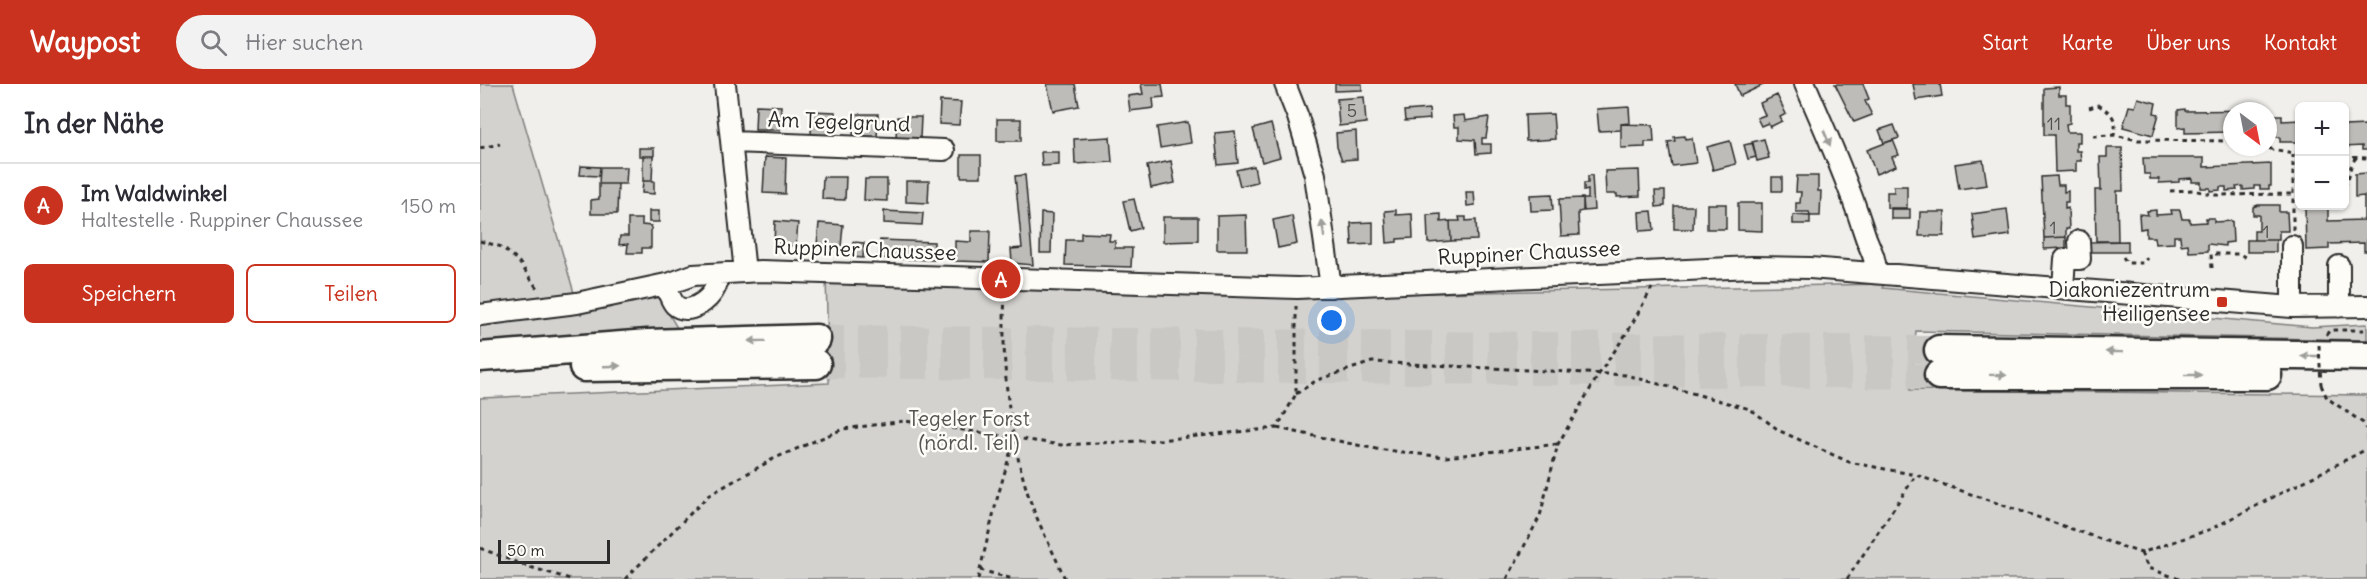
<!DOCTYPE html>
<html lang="de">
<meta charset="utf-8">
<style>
:root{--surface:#fff;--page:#f2f2f3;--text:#2b2b33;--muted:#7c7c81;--line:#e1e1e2;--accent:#c8321e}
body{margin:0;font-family:Delius,sans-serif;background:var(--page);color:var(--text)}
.controls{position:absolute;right:18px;top:18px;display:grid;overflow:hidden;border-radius:9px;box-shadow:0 2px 4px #0004}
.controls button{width:54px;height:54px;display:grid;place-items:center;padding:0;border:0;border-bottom:2px solid var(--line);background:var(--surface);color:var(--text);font:30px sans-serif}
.compass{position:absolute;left:1743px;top:18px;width:54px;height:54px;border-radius:50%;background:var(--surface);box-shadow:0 2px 4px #0004;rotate:148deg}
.scale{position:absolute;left:18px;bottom:15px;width:112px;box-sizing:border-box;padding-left:6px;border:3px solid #2b2b2b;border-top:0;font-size:16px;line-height:21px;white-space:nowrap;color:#2b2b2b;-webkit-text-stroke:4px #fdfcf7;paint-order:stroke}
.you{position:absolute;left:852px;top:237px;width:21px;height:21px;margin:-15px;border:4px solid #fff;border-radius:50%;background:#1a73e8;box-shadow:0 0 0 9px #1a73e833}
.badge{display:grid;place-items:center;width:39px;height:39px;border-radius:50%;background:var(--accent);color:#fff;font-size:20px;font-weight:700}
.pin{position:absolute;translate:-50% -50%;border:3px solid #fff;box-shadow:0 2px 6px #0006}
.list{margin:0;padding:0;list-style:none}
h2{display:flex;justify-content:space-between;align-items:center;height:78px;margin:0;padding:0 24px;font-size:26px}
h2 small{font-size:20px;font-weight:400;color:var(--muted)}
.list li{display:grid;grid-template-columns:39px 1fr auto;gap:18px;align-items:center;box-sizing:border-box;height:84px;padding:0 24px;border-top:2px solid var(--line)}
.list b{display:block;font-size:22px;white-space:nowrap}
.list p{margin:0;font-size:20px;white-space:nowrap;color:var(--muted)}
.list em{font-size:20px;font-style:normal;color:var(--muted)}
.actions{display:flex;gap:12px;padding:18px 24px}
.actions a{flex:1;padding:14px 0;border:2px solid var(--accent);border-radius:9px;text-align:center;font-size:21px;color:var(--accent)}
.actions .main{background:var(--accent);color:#fff}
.icon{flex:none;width:33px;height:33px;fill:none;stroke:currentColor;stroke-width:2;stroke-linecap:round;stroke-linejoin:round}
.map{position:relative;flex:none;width:1887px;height:495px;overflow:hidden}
header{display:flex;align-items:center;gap:36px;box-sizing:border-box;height:84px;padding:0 30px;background:var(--accent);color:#fff}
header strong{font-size:28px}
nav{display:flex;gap:33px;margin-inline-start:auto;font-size:21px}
.search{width:420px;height:54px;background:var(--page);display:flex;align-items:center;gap:15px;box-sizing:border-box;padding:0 21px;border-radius:33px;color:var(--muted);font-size:22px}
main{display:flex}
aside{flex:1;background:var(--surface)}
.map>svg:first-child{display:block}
.green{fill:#d3d2cf;stroke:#7f7e7d;stroke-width:1.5}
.building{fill:#bdbcb8;stroke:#2b2b2b;stroke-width:1.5}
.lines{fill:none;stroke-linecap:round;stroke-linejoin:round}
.highway-tunnel{stroke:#c9c8c5;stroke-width:28;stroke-dasharray:28 14;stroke-linecap:butt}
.minor-casing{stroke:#2b2b2b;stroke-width:24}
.highway-casing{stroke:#2b2b2b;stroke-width:33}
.path{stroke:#2b2b2b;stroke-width:3;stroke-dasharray:4.5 4.5;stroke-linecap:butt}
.minor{stroke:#fdfcf7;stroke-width:20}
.highway{stroke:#fdfcf7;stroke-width:28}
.path-bridge{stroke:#2b2b2b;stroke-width:3;stroke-dasharray:4.5 4.5;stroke-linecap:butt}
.oneway{fill:#9e9e9b}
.poi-dot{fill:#c8321e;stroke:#fdfcf7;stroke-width:2}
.labels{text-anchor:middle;stroke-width:5;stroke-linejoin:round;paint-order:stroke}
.number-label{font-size:18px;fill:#504f4e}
.street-label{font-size:21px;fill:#2b2b2b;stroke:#fdfcf7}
.poi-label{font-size:21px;fill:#2b2b2b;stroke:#fdfcf7;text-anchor:end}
.park-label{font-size:21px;fill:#555554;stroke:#fdfcf7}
</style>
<header>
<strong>Waypost</strong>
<div class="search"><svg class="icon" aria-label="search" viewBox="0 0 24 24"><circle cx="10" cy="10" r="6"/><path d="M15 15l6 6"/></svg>Hier suchen</div>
<nav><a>Start</a><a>Karte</a><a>Über uns</a><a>Kontakt</a></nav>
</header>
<main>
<aside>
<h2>In der Nähe<small></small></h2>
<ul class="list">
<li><span class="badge">A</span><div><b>Im Waldwinkel</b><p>Haltestelle · Ruppiner Chaussee</p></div><em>150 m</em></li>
</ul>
<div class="actions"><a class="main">Speichern</a><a>Teilen</a></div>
</aside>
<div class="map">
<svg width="1887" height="495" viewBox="0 0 1887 495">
<rect width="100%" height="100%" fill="#f0efeb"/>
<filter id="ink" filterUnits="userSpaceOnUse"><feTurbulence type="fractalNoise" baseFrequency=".0167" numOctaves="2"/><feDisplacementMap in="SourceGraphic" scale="12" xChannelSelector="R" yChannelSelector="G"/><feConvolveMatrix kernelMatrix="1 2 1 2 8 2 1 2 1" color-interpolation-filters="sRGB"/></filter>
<g filter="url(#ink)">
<path class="green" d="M0 0H33L97 219 173 203 199 247 0 263Z
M346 194 800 212 1403 200V204L1832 243 1887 240V256L1436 247 1430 306 1887 311V495H0V314L349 299Z"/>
<path class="building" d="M567 0H595L599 22 573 27Z
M661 0H682L684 13 673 14 674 24 650 27 648 12 663 10Z
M855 0H882V6L855 7Z
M1255 0H1285L1260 12Z
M1355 0H1383L1389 15 1385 17 1392 31 1374 38Z
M1433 0H1460L1462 12 1436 16Z
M1579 3V11H1586V20H1590V39L1586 40 1587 48H1600V58H1596V67H1600L1601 77H1596V87L1575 88 1574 51H1564V4Z
M1297 11 1306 30 1300 33 1302 37 1290 43 1288 39 1281 42 1277 34 1285 31 1280 19Z
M884 13 886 39 859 42 857 15Z
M1658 14 1676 19 1674 29 1679 30 1673 51 1643 43 1649 22 1655 23Z
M460 17 481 18 479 41 459 40Z
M276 21 301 22 300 46H275Z
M1149 23 1150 39 1141 40V46L1119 47 1117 25Z
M949 25 950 35 925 37 924 27Z
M1705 25V27L1783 26V27H1752V48L1705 49V43L1698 44V26Z
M332 27 355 28 354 53 331 52Z
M374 30H398L397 55 373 54Z
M1073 30 1075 55 1046 57 1045 31Z
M984 31 985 37 1009 33 1006 54H1002V60H1011V69L996 70 995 56 979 55V43H974L973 32Z
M1788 31H1802V37L1820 36V58H1800V53H1788Z
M417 33H441L440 55H416Z
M517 35H541V57H517Z
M708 38 711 59 680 64 677 43Z
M791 40 800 73 782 78 773 45Z
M1141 40 1173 41 1174 58H1165V63L1141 64Z
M1414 41 1419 54 1404 59 1399 46Z
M1887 41V66H1882V62L1864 63V42Z
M755 47 758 79 738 81 735 49Z
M876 47 877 75 862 76 857 63 856 49Z
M1205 52V55L1212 54 1216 79 1192 82 1188 58 1195 57 1194 53Z
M630 53 632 78 595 80 594 55Z
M1284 55 1289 74 1277 77 1272 58Z
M1413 56 1419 71 1412 73 1416 82 1396 90 1387 66Z
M1250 57 1256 80 1233 86 1227 63Z
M1273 59 1276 73 1268 75 1264 61Z
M159 64H174V72H159Z
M1627 64H1642L1643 107H1637L1638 157H1616L1615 106H1621L1620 73H1627Z
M561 68H579V81L562 82Z
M481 71H501V93H481Z
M163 72H173L172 97H163Z
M285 73 306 74 305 110 283 109Z
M1663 74H1724V83L1791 80V102H1789V105H1780V102H1774V105L1763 106V102L1756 103 1757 106 1746 107V103H1740V106L1730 107V104H1721V98H1712V94L1699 95V98L1679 99V95H1670V90H1664Z
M1503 76 1507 101 1479 105 1475 80Z
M691 77 695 99 671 104 667 82Z
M101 82 120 83 119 92 100 91Z
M774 82 777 98 760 102 756 86Z
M120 83H147L146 100H119Z
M1159 86 1160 112 1137 113V110H1126L1125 87Z
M1887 89V167H1884V159L1849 160V165L1826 166 1825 122H1848V137L1884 136V112L1875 113V90Z
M545 91 553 181 532 179 531 165 542 164 535 92Z
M1112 91 1114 126 1104 127 1103 115H1108V106L1104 107V99H1108V92Z
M1317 92H1338V107H1341L1340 132H1330L1329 128H1316V119H1320L1321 108H1316Z
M1577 92 1578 101H1584V108L1588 107V118H1585V125L1588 124 1589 145H1586V153L1564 154 1561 93Z
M343 93H366L365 116 342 115Z
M1292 93H1302V107H1292Z
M385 95H407V117L384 116Z
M163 97H174V110L162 109Z
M426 97H449L448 119 426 118Z
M119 100H138L137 130H111V116L119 115Z
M1414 102H1427V124H1407V108H1414Z
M1175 107H1185V122L1176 123Z
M986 108H994L995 121 987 122Z
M1072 110 1073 126 1051 127 1050 111Z
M1103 114V127L1098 128 1099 151 1081 152 1079 115Z
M654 115 661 144 650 147 643 117Z
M1258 119H1282V147L1258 146Z
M1227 120H1246V145H1227Z
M1778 121H1799V128H1807L1808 147H1799V156H1774V147H1779V131H1773V123Z
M1194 122H1214L1213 145H1194Z
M1411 125H1430V135H1411Z
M1527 125 1530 151 1495 156 1492 130Z
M916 126V131L932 130 933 154 917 155V158L907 159 905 127Z
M1676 126V131L1692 130 1691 126H1700L1702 135H1710V139L1726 138V134H1734V138L1752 137 1753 158 1745 159V162L1728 160V167L1709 168 1708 160 1701 161 1700 152H1694V159L1675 160 1674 153H1666V144L1660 145 1659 130 1668 131 1667 127Z
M169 127H179V138H169Z
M404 127 443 129 442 141 404 139Z
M1172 127 1174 146 1160 147 1159 128Z
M1440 128H1465L1464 152H1439Z
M561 129 572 130 571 169H560Z
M961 130V138L970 137 971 157 948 159 947 131Z
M766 131 767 166H737V132Z
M1313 131 1330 132V140H1313Z
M812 132 817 160 798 164 793 136Z
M683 133H718V157L683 158Z
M979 133H986V137L996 136 997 156 971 157 970 137H980Z
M148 135H162V141L171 142V164H162V169H147L148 160 139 161 140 152H148Z
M295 137 318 139 316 162 294 160Z
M893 138V160L872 161 871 139Z
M339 139 363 141 361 163 337 161Z
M491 147H510L509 178 475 177V157L491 158Z
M601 149 630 150 629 157H635V164H652L651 183 585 181 586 156H601Z
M1586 153V164L1564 165V154Z
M400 156 454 158V176L399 174Z
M1767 156H1796V168H1767Z
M1648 157V168H1606V158Z
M373 158 384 159 383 174 372 173Z"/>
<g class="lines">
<path class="highway-tunnel" d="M336 255 1459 266
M336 280 1459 291"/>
<g class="minor-casing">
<path id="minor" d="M245 0 265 188
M805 0 818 33 835 91 851 203
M1325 0C1346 48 1368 98 1384 148 1389 165 1395 169 1396 188
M252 58 464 66
M1812 162V223
M1859 182V223
M191 199 188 208C190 212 192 218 195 221 208 233 230 216 235 204 237 200 238 194 240 190
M1583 204 1585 175H1600L1599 157
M0 231 97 219 191 199 213 191 281 187 817 204 1272 183 1330 184 1812 223 1887 222"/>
</g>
<g class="highway-casing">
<path id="highway" d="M1459 266 1887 272
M0 273 168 260 336 255
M104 283 336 280
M1459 291H1787"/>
</g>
<path class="path" d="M1609 24 1618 21C1631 28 1638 35 1634 51
M1613 52 1634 51 1658 56 1752 57
M1780 63 1820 70
M0 64 20 60
M1864 73 1887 74
M1864 102C1872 94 1867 83 1876 74
M1690 107 1713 106 1735 111 1813 110
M1813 146V70
M0 157 22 163 39 178 59 207
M1643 173 1647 179H1663L1667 174
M1732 184 1731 170H1760L1769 176
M525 212C521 274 528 347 547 407 556 437 573 466 585 495
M1846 251 1850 246H1887
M1841 301 1847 314 1883 339 1887 345
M816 310 837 296 892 278 1146 291 1270 325 1300 347 1369 378 1436 391
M797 344 896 365 965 373 1078 360
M0 464 43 481 90 495
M1661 469 1668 484 1699 495
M500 486 517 415 534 356
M145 495 229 411 295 374 363 345 425 337 581 361 679 356 797 344 816 310V219
M498 495 500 486 533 495
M1027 495 1060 432 1078 360 1119 290 1148 247 1172 204
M1367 495 1436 391 1661 469 1731 445 1887 365"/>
<use href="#minor" class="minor"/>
<use href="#highway" class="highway"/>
<path class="path-bridge" d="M1839 261 1841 301"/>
</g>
<defs><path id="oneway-solid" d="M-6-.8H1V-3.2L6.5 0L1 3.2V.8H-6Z" transform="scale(1.5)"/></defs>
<g class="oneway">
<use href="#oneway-solid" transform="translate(1347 54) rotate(67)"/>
<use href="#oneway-solid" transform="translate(843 145) rotate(-98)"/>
<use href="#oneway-solid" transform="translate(277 257) rotate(179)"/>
<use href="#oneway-solid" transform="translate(1634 268) rotate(-179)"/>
<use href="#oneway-solid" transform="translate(1829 272) rotate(-180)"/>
<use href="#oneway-solid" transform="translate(132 282) rotate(-2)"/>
<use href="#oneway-solid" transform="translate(1518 291) rotate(1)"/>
<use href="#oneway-solid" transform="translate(1713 291)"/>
</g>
</g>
<rect class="poi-dot" x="1736" y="212" width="12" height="12" rx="3"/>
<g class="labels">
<g class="number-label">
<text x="872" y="33">5</text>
<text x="1574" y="46">11</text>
<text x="1573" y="150">1</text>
<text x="1786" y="154">1</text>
</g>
<g class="street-label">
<text transform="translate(359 38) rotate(2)" y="7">Am Tegelgrund</text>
<text transform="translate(385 166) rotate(2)" y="7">Ruppiner Chaussee</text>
<text transform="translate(1049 169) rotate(-3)" y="7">Ruppiner Chaussee</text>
</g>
<g class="poi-label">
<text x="1730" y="213">Diakoniezentrum<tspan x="1730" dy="24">Heiligensee</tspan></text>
</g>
<g class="park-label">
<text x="489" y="342">Tegeler Forst<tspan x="489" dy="24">(nördl. Teil)</tspan></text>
</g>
</g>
</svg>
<div class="controls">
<button>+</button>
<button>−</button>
</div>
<svg class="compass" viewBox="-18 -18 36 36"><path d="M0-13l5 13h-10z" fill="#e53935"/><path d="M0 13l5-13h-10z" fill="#7c7c81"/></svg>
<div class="scale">50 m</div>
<div class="you"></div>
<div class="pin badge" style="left:521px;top:195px">A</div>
</div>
</main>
